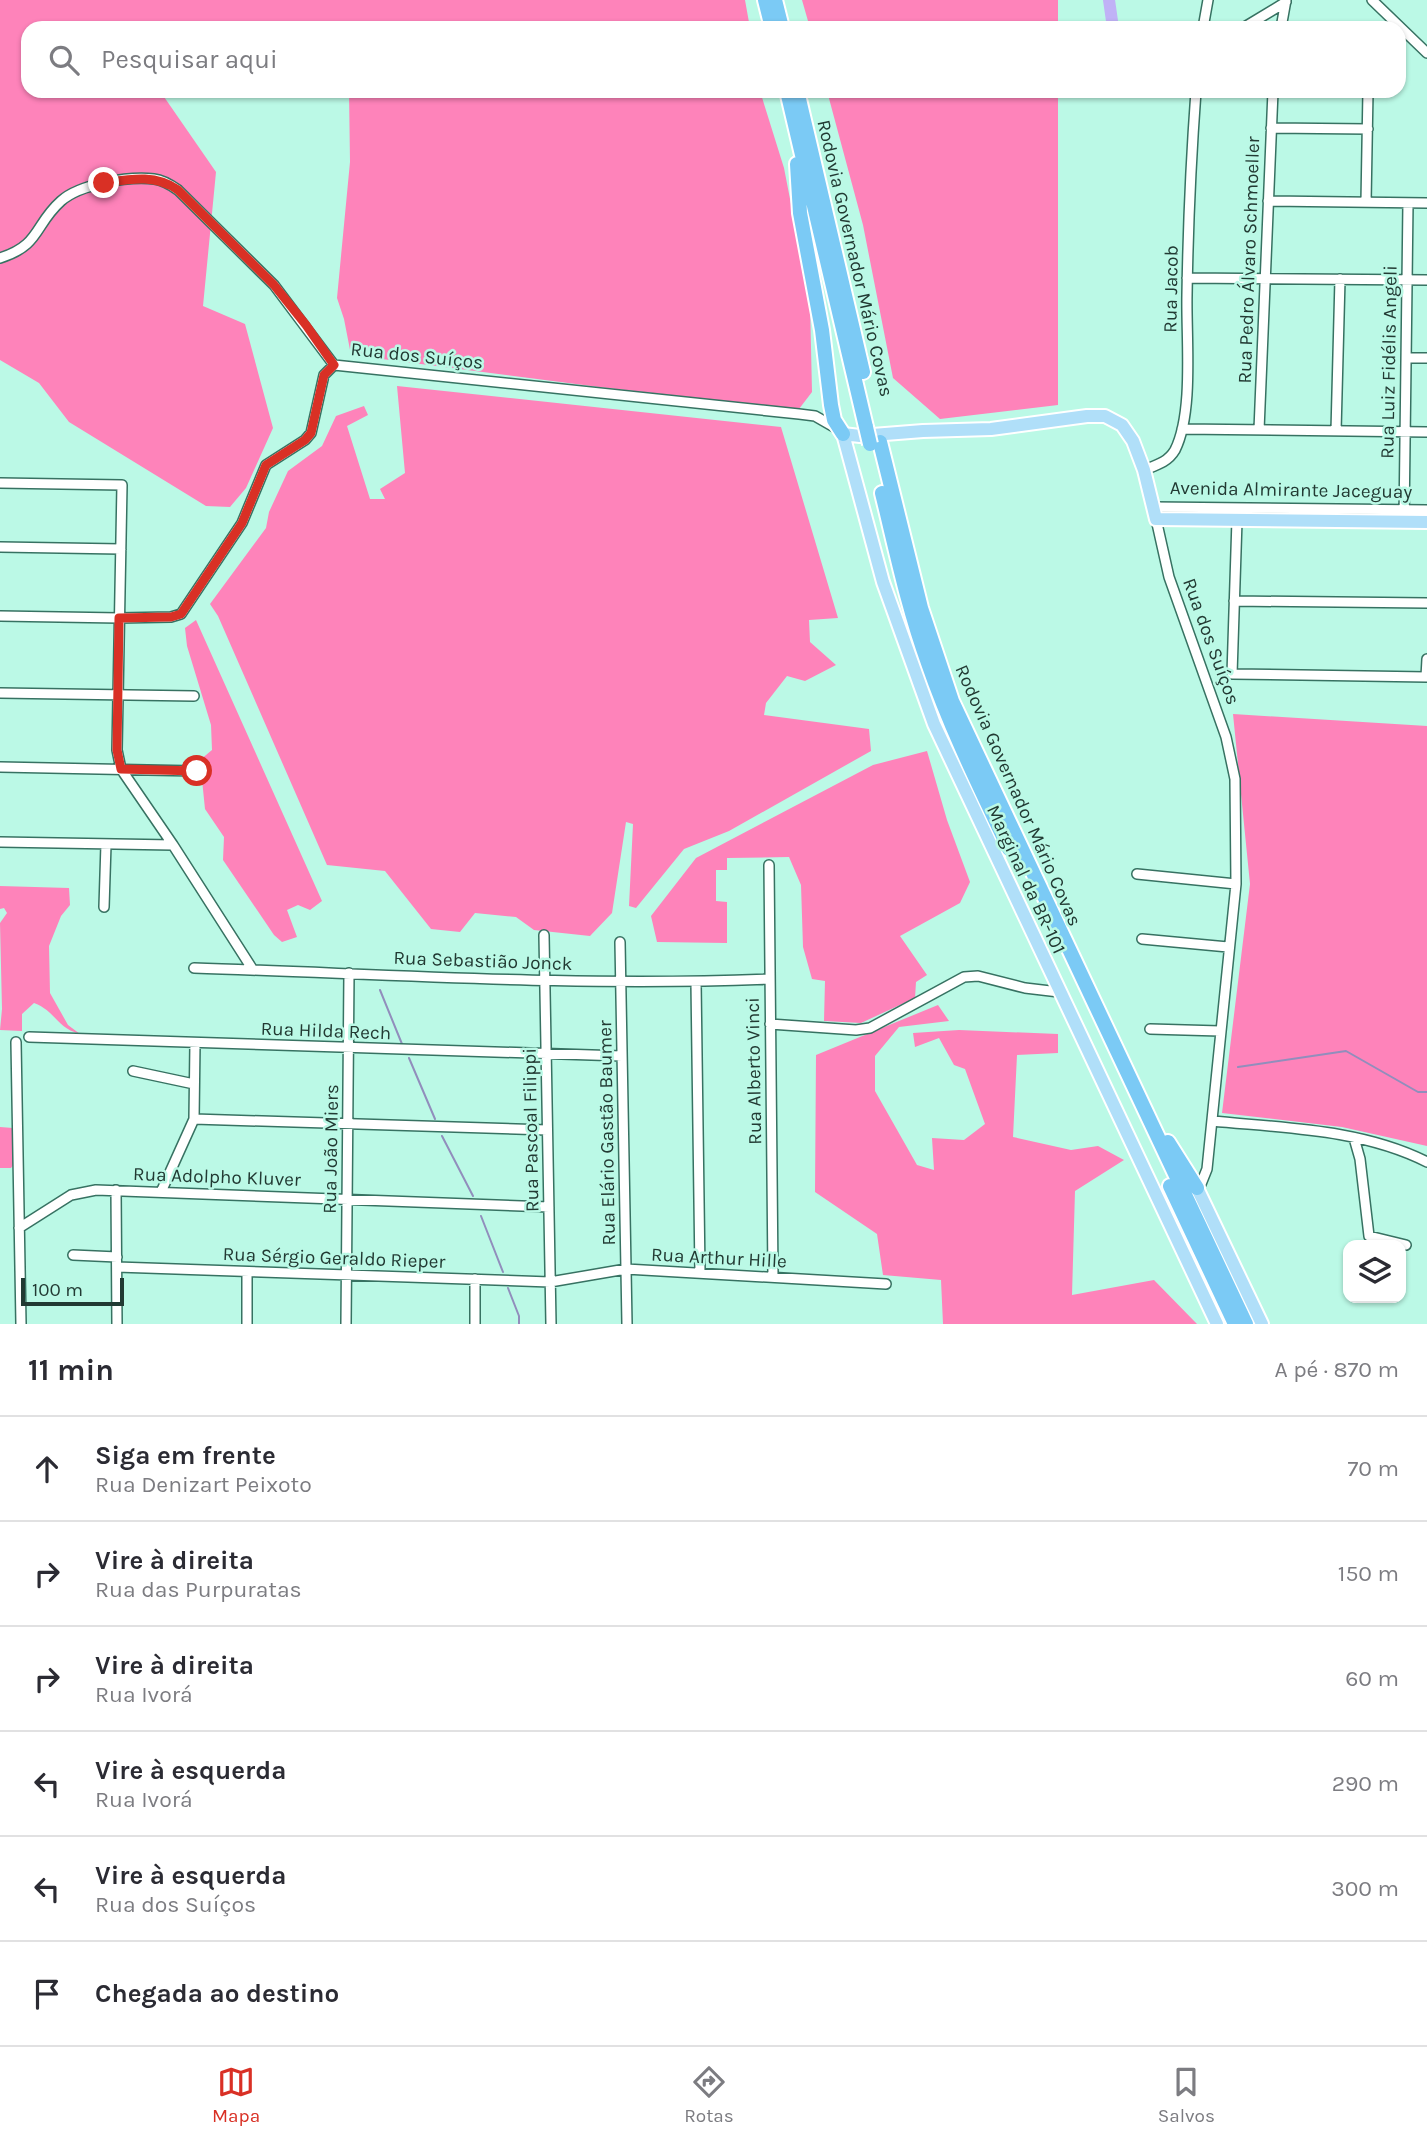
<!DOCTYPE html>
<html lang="pt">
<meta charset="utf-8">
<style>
:root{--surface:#fff;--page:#f7f7f7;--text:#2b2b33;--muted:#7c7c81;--line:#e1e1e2;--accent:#d93025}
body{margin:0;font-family:Karla,sans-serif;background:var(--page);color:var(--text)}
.controls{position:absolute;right:21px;bottom:21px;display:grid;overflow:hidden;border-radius:14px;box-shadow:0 2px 5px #0004}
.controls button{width:63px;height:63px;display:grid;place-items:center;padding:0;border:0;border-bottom:2px solid var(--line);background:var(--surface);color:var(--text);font:35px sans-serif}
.scale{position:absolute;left:21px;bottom:18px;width:103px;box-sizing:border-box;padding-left:7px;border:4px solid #223a33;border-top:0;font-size:19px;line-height:24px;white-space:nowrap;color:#223a33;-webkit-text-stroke:5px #bbf9e6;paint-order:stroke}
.stop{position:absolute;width:21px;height:21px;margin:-16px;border:5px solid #d93025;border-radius:50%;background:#fff}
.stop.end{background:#d93025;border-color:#fff;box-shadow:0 2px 7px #0008}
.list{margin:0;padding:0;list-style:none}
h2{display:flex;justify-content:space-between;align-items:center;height:91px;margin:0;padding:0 28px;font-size:30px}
h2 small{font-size:23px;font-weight:400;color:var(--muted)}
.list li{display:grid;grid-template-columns:46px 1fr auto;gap:21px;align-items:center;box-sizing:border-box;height:105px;padding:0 28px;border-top:2px solid var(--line)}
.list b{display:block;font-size:26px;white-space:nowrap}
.list p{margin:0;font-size:23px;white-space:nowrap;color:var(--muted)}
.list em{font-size:23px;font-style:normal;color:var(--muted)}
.icon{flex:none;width:38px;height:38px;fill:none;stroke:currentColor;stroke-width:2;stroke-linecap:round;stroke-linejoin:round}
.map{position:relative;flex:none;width:1427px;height:1324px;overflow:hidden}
.search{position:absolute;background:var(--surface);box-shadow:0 2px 5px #0004;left:21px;right:21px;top:21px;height:77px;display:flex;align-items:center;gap:18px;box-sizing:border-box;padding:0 24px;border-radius:21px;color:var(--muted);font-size:26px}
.sheet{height:721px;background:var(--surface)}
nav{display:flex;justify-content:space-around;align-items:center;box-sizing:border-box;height:98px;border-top:2px solid var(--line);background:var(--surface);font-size:19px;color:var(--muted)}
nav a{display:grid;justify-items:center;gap:4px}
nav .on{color:var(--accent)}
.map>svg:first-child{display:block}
.forest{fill:#fe83ba}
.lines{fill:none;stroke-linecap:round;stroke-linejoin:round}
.stream{stroke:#918ebc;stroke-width:2}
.river{stroke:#c0b2f6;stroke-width:12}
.minor-casing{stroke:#377262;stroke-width:12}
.major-casing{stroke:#fff;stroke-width:16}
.highway-casing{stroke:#fff;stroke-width:18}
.minor{stroke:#fff;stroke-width:9}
.major{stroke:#b0dff9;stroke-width:12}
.highway{stroke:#7bcaf5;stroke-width:14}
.highway-bridge-casing{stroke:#fff;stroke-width:18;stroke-linecap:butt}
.highway-bridge{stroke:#7bcaf5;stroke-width:14}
.route{stroke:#d93025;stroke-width:9}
.labels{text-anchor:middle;stroke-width:5;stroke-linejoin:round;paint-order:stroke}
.street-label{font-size:19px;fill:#223a33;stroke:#bbf9e6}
</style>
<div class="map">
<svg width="1427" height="1324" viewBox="0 0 1427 1324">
<rect width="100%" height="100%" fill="#bbf9e6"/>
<path class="forest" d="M0 0H745L750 28H28V91H160L216 172 203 306 245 324 273 428 246 488 230 507 206 506 69 422 39 383 0 360Z
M802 0H1058V28H810Z
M349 91H760L784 168 810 302 812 392 799 409 599 387 351 355 344 319 337 298 350 162Z
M827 91H1058V405L940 419 893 378 863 225Z
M397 386 781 427 838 618 809 620 810 642 836 665 805 681 787 676 766 703 764 715 869 729 871 751 729 831 684 849 636 908 629 906 633 824 626 822 612 913 590 936 534 930 516 917 475 913 460 932 431 929 385 871 327 865 218 616 210 604 266 528 269 512 288 471 322 446 336 416 364 406 368 415 347 426 370 499H385L380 489 405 473Z
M196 620 322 901 310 910 298 905 287 910 297 937 282 942 274 935 223 860 224 837 205 809 200 760 212 750 211 725 187 646 185 628Z
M1233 714 1427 726V1146L1342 1127 1222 1113 1250 884Z
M927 751 947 820 970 882 960 903 900 936 927 975 916 982 915 998 861 1023 824 1021 825 981 812 979 803 947 801 885 789 857 727 858V870H716V901L727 902V943L657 942 651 916 696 858 873 765Z
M0 886 69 888 70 905 61 916 49 946 50 993 68 1025 80 1034C55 1027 57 1012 34 1003L22 1014V1031L0 1030 2 1009 0 923 7 913 4 908 0 909Z
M938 1005 949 1021 899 1027 875 1056V1091L917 1165 934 1170 932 1138 964 1140 985 1124 965 1069 954 1065 939 1038 915 1047 913 1033 959 1030 1058 1034V1053L1017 1055 1013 1137 1071 1150 1098 1146 1124 1160 1075 1191 1072 1295 1154 1280 1197 1324H943L941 1280 883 1275 877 1234 815 1192 816 1055Z
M0 1127 13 1128 14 1164 11 1168H0Z"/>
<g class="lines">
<path class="stream" d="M380 990 402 1044
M409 1058 435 1119
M1238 1067 1346 1051 1418 1092H1427
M442 1136 473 1196
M481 1216 503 1272
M508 1288 519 1316V1324"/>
<path class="river" d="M1109 0 1113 28"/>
<g class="minor-casing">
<path id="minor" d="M1372 0 1427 53
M1203 28 1208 0
M1243 28 1286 2
M1281 28 1286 0
M1271 128 1368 129
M1268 201 1427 203
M1366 202 1368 91
M0 258C41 245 34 225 61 201 80 184 129 176 154 179 163 180 171 185 178 190L274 285 334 365 799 414 815 416 836 428
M1187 278 1427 280
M1406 358H1427
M1182 429 1427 432
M1259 430 1273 91
M1336 431 1340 279
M1144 470C1157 465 1168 462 1175 450 1194 412 1186 338 1187 295 1188 227 1191 159 1196 91
M0 483 122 485 117 750 121 769 173 845 253 970
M1154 507 1427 510
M1156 519 1169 577 1226 737 1235 779 1236 884 1207 1169 1201 1184 1197 1188
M1237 520 1232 674 1427 677
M1404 522 1408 203
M0 547 121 549
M1234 601 1427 603
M0 616 119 618 171 617 181 614 242 523 266 465 305 440 311 433 324 375 334 365
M1426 677 1427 659
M0 693 194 696
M0 767 197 771
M0 842 173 845
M769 865 773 1277
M1137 874 1236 884
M104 907 106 844
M544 935 551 1324
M1142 939 1228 947
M620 942 627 1324
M194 968C386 974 578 987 770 979
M696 982 700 1273
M770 1024 856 1030 870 1028 964 977 978 976 1025 988 1059 992
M1150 1029 1220 1031
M29 1037 622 1056
M16 1042 21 1324
M133 1071 194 1084
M194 1119 547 1130
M1212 1121C1284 1128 1362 1129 1427 1162
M1354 1138 1360 1159 1369 1236 1406 1245
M116 1190 117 1324
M161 1192 194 1119 195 1043
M19 1228 71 1195 96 1190 549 1207
M73 1255 117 1257
M117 1267 550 1282 626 1269 886 1284
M247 1324V1272
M346 1324 349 973
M475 1324V1279"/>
</g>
<g class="major-casing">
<path id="major" d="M1197 1188 1262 1324
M1217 1324 934 724 883 582 843 434 860 436 923 431 991 429 1087 416H1105L1122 425 1133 441 1144 470 1156 519 1427 522"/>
</g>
<g class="highway-casing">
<path id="highway" d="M765 0 772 28
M775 0 782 28
M787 91 866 427
M799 99 863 372
M797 164 800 213 822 330 831 405 834 420 843 434
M880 442 921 608 952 701 1246 1324
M882 493C896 550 908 608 928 663 950 727 980 788 1009 849
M1168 1142 1197 1188
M1170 1186 1235 1324"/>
</g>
<use href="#minor" class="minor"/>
<use href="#major" class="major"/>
<use href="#highway" class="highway"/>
<g class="highway-bridge-casing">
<path id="highway-bridge" d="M866 427 870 444"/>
</g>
<use href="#highway-bridge" class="highway-bridge"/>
</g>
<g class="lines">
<path class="route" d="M104 183C131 179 155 174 178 190L274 285 306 325 334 365 324 375 311 433 305 440 266 465 242 523 181 614 171 617 119 618 117 750 121 769 197 771"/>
</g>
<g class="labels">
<g class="street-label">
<text transform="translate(856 258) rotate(77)" y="7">Rodovia Governador Mário Covas</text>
<text transform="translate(1248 260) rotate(-88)" y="7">Rua Pedro Álvaro Schmoeller</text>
<text transform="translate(1170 289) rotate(-89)" y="7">Rua Jacob</text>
<text transform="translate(417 355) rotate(6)" y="7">Rua dos Suíços</text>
<text transform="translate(1388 362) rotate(-89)" y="7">Rua Luiz Fidélis Angeli</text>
<text transform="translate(1291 489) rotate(1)" y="7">Avenida Almirante Jaceguay</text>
<text transform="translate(1212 641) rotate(70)" y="7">Rua dos Suíços</text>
<text transform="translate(1019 795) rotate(66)" y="7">Rodovia Governador Mário Covas</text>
<text transform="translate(1027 879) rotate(65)" y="7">Marginal da BR-101</text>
<text transform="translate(483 960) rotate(2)" y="7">Rua Sebastião Jonck</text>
<text transform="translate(326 1030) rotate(2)" y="7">Rua Hilda Rech</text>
<text transform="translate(753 1071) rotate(-91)" y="7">Rua Alberto Vinci</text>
<text transform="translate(530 1130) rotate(-91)" y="7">Rua Pascoal Filippi</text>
<text transform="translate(606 1133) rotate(-91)" y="7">Rua Elário Gastão Baumer</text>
<text transform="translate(330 1149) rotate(-89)" y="7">Rua João Miers</text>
<text transform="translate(217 1176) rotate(2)" y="7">Rua Adolpho Kluver</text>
<text transform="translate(334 1257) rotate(2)" y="7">Rua Sérgio Geraldo Rieper</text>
<text transform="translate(719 1257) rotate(3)" y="7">Rua Arthur Hille</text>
</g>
</g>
</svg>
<div class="controls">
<button><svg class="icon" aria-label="layers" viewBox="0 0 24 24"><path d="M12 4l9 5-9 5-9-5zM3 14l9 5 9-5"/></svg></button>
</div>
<div class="scale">100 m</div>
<div class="stop" style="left:197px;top:771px"></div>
<div class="stop end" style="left:104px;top:183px"></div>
<div class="search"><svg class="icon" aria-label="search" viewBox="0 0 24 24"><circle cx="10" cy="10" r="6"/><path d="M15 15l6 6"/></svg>Pesquisar aqui</div>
</div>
<section class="sheet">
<h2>11 min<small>A pé · 870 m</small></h2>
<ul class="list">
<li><svg class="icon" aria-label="ahead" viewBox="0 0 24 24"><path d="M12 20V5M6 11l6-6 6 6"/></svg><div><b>Siga em frente</b><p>Rua Denizart Peixoto</p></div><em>70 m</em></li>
<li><svg class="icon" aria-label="right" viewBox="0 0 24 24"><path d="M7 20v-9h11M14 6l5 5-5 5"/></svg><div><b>Vire à direita</b><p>Rua das Purpuratas</p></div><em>150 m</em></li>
<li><svg class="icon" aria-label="right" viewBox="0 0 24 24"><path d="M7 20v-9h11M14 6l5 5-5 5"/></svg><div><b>Vire à direita</b><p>Rua Ivorá</p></div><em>60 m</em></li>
<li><svg class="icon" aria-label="left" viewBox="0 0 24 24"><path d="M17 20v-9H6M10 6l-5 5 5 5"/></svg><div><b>Vire à esquerda</b><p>Rua Ivorá</p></div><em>290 m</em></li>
<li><svg class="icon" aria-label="left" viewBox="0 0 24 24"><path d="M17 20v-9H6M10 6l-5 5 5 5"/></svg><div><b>Vire à esquerda</b><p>Rua dos Suíços</p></div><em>300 m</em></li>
<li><svg class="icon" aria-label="arrive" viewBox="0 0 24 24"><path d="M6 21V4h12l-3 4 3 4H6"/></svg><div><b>Chegada ao destino</b></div></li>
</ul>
</section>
<nav>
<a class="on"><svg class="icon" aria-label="map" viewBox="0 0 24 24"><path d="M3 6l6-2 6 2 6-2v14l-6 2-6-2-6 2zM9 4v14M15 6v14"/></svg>Mapa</a>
<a><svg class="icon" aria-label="directions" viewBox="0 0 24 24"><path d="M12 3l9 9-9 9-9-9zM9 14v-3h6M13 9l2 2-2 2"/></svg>Rotas</a>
<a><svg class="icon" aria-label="saved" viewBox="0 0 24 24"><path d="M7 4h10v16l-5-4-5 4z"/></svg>Salvos</a>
</nav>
